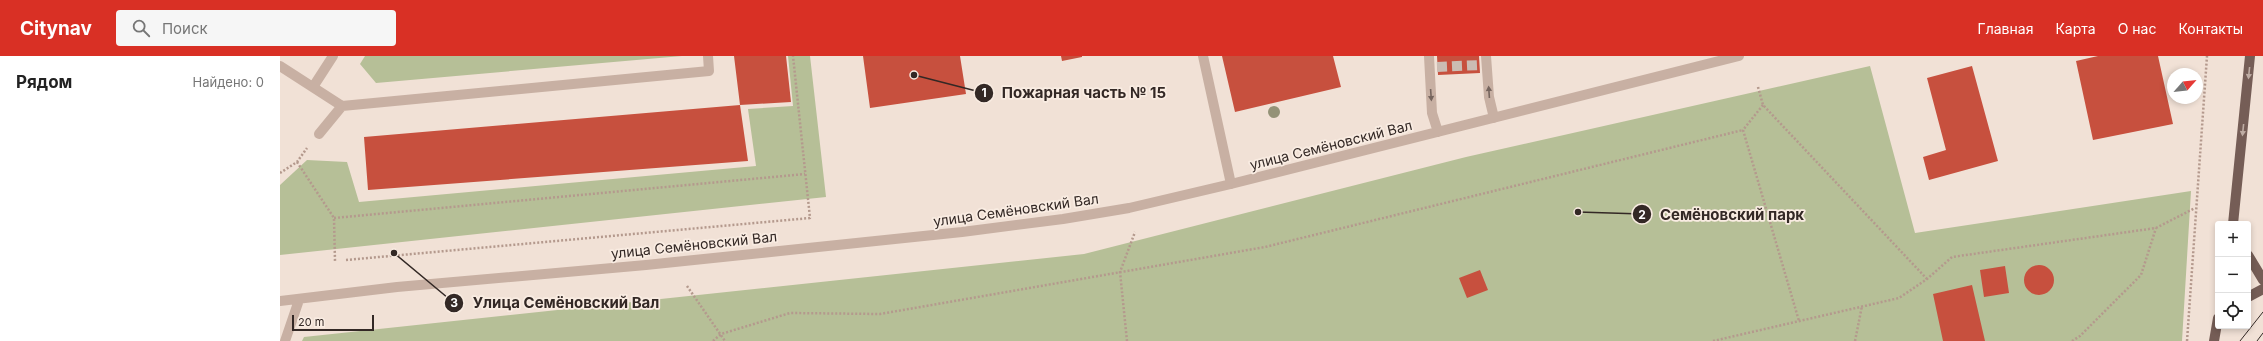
<!DOCTYPE html>
<html lang="ru">
<meta charset="utf-8">
<style>
:root{--surface:#fff;--page:#f6f6f6;--text:#222;--muted:#767676;--line:#e0e0e0;--accent:#d93025}
body{margin:0;font-family:Inter,sans-serif;background:var(--page);color:var(--text)}
.controls{position:absolute;right:12px;bottom:12px;display:grid;overflow:hidden;border-radius:4px;box-shadow:0 2px 6px #0003}
.controls button{width:36px;height:36px;display:grid;place-items:center;padding:0;border:0;border-bottom:1px solid var(--line);background:var(--surface);color:var(--text);font:20px sans-serif}
.compass{position:absolute;left:1887px;top:12px;width:36px;height:36px;border-radius:50%;background:var(--surface);box-shadow:0 2px 6px #0003;rotate:63deg}
.scale{position:absolute;left:12px;bottom:10px;width:82px;box-sizing:border-box;padding-left:4px;border:2px solid #332825;border-top:0;font-size:11px;line-height:14px;white-space:nowrap;color:#332825;-webkit-text-stroke:3px #f9ece2;paint-order:stroke}
.list{margin:0;padding:0;list-style:none}
h2{display:flex;justify-content:space-between;align-items:center;height:52px;margin:0;padding:0 16px;font-size:17px}
h2 small{font-size:13px;font-weight:400;color:var(--muted)}
.icon{flex:none;width:22px;height:22px;fill:none;stroke:currentColor;stroke-width:2;stroke-linecap:round;stroke-linejoin:round}
.map{position:relative;flex:none;width:1983px;height:285px;overflow:hidden}
header{display:flex;align-items:center;gap:24px;box-sizing:border-box;height:56px;padding:0 20px;background:var(--accent);color:#fff}
header strong{font-size:19px}
nav{display:flex;gap:22px;margin-inline-start:auto;font-size:14px}
.search{width:280px;height:36px;background:var(--page);display:flex;align-items:center;gap:10px;box-sizing:border-box;padding:0 14px;border-radius:4px;color:var(--muted);font-size:15px}
main{display:flex}
aside{flex:1;background:var(--surface)}
.map>svg:first-child{display:block}
.green{fill:#b6bf97}
.building{fill:#c7503e}
.lines{fill:none;stroke-linecap:round;stroke-linejoin:round}
.minor-tunnel{stroke:#cbbcb3;stroke-width:10;stroke-dasharray:10 5;stroke-linecap:butt}
.path{stroke:#b4998d;stroke-width:2.5;stroke-dasharray:2 2;stroke-linecap:butt}
.minor{stroke:#c8b0a3;stroke-width:10}
.major{stroke:#755d56;stroke-width:10}
.tram{stroke:#332825;stroke-width:1}
.tree{fill:#949277}
.oneway{fill:#beaca3}
.oneway2{fill:#76655e}
.labels{text-anchor:middle;stroke-width:3.5;stroke-linejoin:round;paint-order:stroke}
.street-label{font-size:14px;fill:#332825;stroke:#f9ece2}
.leader{fill:none;stroke:#332825;stroke-width:1.5}
.callout-dot{fill:#332825;stroke:#f9ece2;stroke-width:1.5}
.mark-label{font-size:12px;text-anchor:middle;font-weight:bold;fill:#fff}
.callout-label{font-size:15px;text-anchor:middle;font-weight:bold;fill:#332825;stroke:#f9ece2;stroke-width:3.5;stroke-linejoin:round;paint-order:stroke}
</style>
<header>
<strong>Citynav</strong>
<div class="search"><svg class="icon" aria-label="search" viewBox="0 0 24 24"><circle cx="10" cy="10" r="6"/><path d="M15 15l6 6"/></svg>Поиск</div>
<nav><a>Главная</a><a>Карта</a><a>О нас</a><a>Контакты</a></nav>
</header>
<main>
<aside>
<h2>Рядом<small>Найдено: 0</small></h2>
<ul class="list">
</ul>
</aside>
<div class="map">
<svg width="1983" height="285" viewBox="0 0 1983 285">
<rect width="100%" height="100%" fill="#f1e1d6"/>
<path class="green" d="M85 0H402L96 27 80 8Z
M508 0H530L546 141 0 199V129L27 104 67 106 79 146 476 110 468 53 513 50Z
M1590 10 1635 177 1911 135 1902 285H22L24 281 804 198 1186 101Z"/>
<path class="building" d="M454 0H506L511 46 460 49Z
M583 0H680L686 38 590 52Z
M781 0H802V1L782 5Z
M942 0H1053L1061 31 955 56Z
M1157 0H1199L1200 17 1158 19Z
M1818 0H1878L1893 68 1813 84 1796 5Z
M1692 10 1718 105 1649 124 1643 101 1666 94 1647 22Z
M460 49 468 105 88 134 84 81Z
M1744 224a15 15 0 1 1 30 0a15 15 0 1 1-30 0Z
M1725 210 1729 237 1704 241 1700 214Z
M1200 214 1208 234 1187 242 1179 222Z
M1692 229 1705 285H1663L1653 238Z"/>
<g class="lines">
<path class="minor-tunnel" d="M1157 11 1200 9"/>
<path class="path" d="M1478 31 1483 49 1647 223
M1483 49 1463 74 1519 265
M17 106 54 162 55 205
M0 117 17 106 27 92
M54 162 525 118
M66 204 530 162 513 0
M407 230 445 285
M433 285 441 278 510 257 600 258 985 191 1463 74
M847 285 840 216 855 176
M1433 285 1619 242 1647 223 1672 201 1876 172 1915 152
M1575 285 1582 250
M1792 285 1800 280 1861 219 1876 172
M1907 285 1927 0"/>
<path class="minor" d="M923 0 951 128
M1149 0 1152 57 1158 76
M1206 0 1209 41 1214 62
M0 10 62 50 429 15 428 0
M33 31 53 0
M39 78 62 50
M0 245 117 231 366 209 682 176 783 163 849 152 951 128 1459 0
M5 285 19 244"/>
<path class="major" d="M1953 168 1970 0
M1968 199 1983 224
M1968 241 1983 233
M1934 285 1938 262"/>
<path class="tram" d="M1960 285 1983 256
M1977 285 1983 277"/>
</g>
<circle class="tree" cx="994" cy="56" r="6"/>
<defs><path id="oneway-solid" d="M-6-.8H1V-3.2L6.5 0L1 3.2V.8H-6Z"/></defs>
<g class="oneway">
<use href="#oneway-solid" transform="translate(1969 17) rotate(96)"/>
<use href="#oneway-solid" transform="translate(1963 74) rotate(96)"/>
</g>
<g class="oneway2">
<use href="#oneway-solid" transform="translate(1209 36) rotate(-94)"/>
<use href="#oneway-solid" transform="translate(1151 39) rotate(86)"/>
</g>
<g class="labels">
<g class="street-label">
<text transform="translate(1051 89) rotate(-14)" y="5">улица Семёновский Вал</text>
<text transform="translate(736 154) rotate(-8)" y="5">улица Семёновский Вал</text>
<text transform="translate(414 189) rotate(-6)" y="5">улица Семёновский Вал</text>
</g>
</g>
<path class="leader" d="M634 19L704 37M1298 156L1362 158M114 197L174 247"/>
<g class="callout-dot">
<circle cx="634" cy="19" r="4"/>
<circle cx="1298" cy="156" r="4"/>
<circle cx="114" cy="197" r="4"/>
<circle cx="704" cy="37" r="10"/>
<circle cx="1362" cy="158" r="10"/>
<circle cx="174" cy="247" r="10"/>
</g>
<g class="mark-label">
<text x="704" y="41">1</text>
<text x="1362" y="163">2</text>
<text x="174" y="251">3</text>
</g>
<g class="callout-label">
<text x="804" y="42">Пожарная часть № 15</text>
<text x="1452" y="164">Семёновский парк</text>
<text x="286" y="252">Улица Семёновский Вал</text>
</g>
</svg>
<div class="controls">
<button>+</button>
<button>−</button>
<button><svg class="icon" aria-label="locate" viewBox="0 0 24 24"><circle cx="12" cy="12" r="6"/><path d="M12 2v4M12 18v4M2 12h4M18 12h4"/></svg></button>
</div>
<svg class="compass" viewBox="-18 -18 36 36"><path d="M0-13l5 13h-10z" fill="#e53935"/><path d="M0 13l5-13h-10z" fill="#767676"/></svg>
<div class="scale">20 m</div>
</div>
</main>
